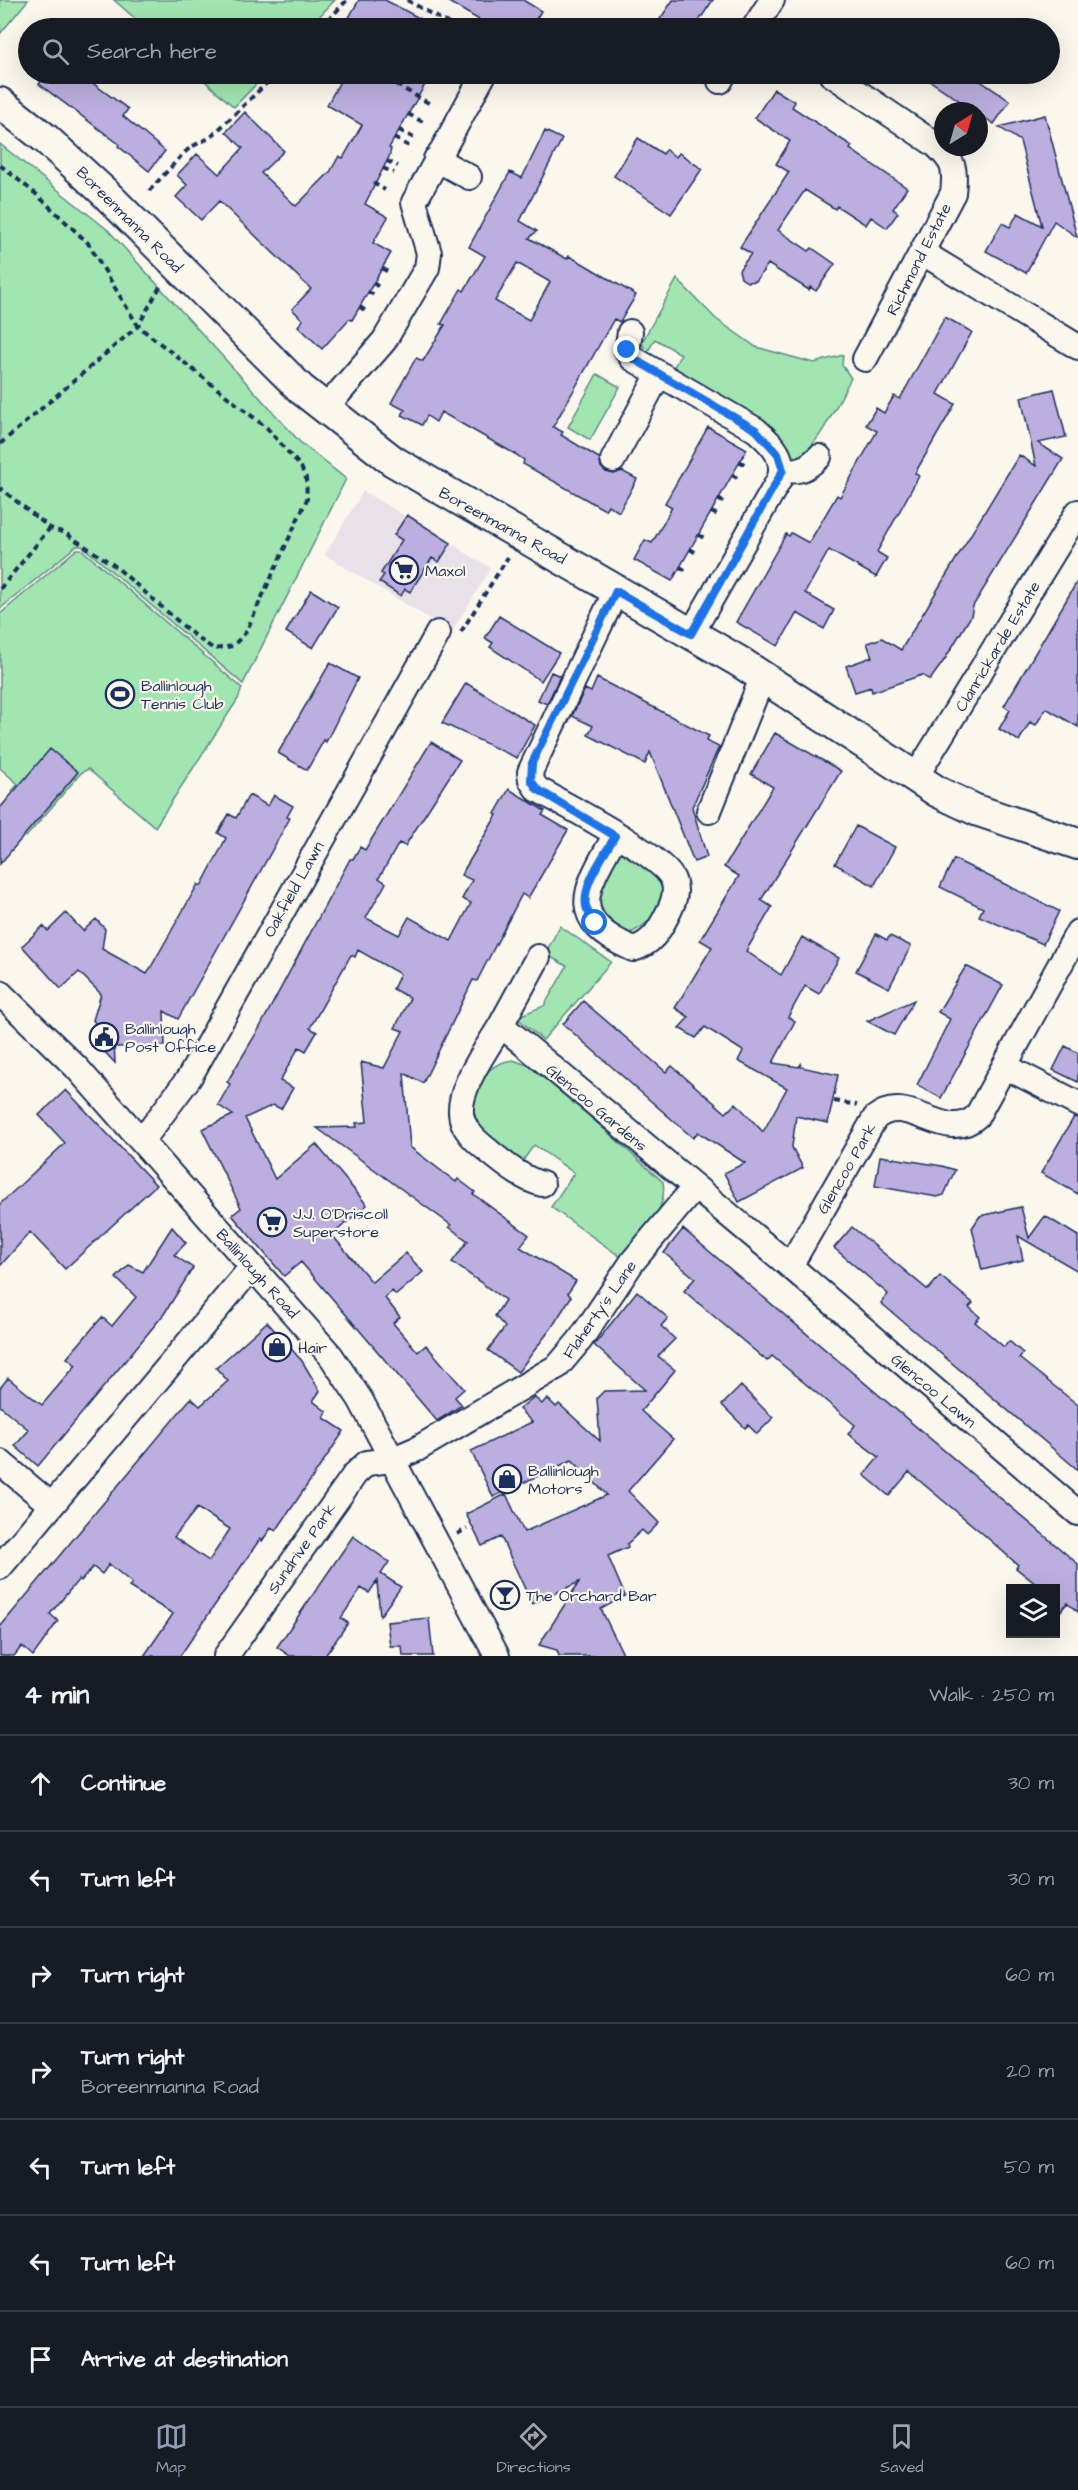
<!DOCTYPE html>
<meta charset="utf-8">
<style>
:root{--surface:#171b24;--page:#20242c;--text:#f1f3f6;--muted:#9ea1a6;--line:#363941;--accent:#919bb2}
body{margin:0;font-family:"Architects Daughter",sans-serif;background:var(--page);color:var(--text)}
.controls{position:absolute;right:18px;bottom:18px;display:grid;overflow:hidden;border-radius:0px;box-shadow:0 6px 24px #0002}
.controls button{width:54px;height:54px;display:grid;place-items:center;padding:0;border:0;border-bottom:2px solid var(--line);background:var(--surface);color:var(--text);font:30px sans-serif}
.compass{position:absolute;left:934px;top:102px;width:54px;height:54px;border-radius:50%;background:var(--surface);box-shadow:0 6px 24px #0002;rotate:37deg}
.stop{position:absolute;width:18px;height:18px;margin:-14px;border:4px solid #1a73e8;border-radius:50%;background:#fff}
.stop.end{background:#1a73e8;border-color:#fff;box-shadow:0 2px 6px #0008}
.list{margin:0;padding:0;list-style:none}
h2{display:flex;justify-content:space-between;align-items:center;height:78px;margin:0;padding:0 24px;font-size:26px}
h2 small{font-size:20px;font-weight:400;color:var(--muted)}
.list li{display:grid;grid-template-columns:39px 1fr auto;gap:18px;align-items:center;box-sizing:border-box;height:96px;padding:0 24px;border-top:2px solid var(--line)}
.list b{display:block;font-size:22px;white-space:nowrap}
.list p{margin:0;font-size:20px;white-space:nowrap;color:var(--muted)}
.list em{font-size:20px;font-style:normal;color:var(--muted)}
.icon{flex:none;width:33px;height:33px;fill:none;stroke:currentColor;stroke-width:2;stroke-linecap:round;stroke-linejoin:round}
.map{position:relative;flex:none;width:1078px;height:1656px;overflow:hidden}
.search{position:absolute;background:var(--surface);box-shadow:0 6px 24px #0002;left:18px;right:18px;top:18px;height:66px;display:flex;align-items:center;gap:15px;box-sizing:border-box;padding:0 21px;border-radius:33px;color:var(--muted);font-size:22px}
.sheet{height:750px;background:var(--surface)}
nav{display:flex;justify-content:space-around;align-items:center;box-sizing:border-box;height:84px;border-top:2px solid var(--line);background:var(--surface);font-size:16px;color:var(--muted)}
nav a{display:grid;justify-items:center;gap:3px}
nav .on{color:var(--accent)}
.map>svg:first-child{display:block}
.built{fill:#e8e1e8}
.green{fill:#a1e6b1;stroke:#5e8a88;stroke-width:1.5}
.building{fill:#bcafdf;stroke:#1b2f5e;stroke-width:1.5;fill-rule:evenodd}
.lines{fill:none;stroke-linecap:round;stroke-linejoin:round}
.minor-casing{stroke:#1b2f5e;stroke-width:28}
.major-casing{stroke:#1b2f5e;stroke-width:34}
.path{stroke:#1b2f5e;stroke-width:4;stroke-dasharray:6 4.5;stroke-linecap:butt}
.minor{stroke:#fbf7ec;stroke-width:24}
.major{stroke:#fbf7ec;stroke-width:30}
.route{stroke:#1a73e8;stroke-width:8}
.labels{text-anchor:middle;stroke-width:4.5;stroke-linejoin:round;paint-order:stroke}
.street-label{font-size:16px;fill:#1b2f5e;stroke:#fbf7ec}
.poi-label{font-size:16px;fill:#1b2f5e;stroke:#fbf7ec;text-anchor:start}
</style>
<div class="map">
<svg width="1078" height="1656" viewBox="0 0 1078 1656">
<rect width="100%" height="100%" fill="#fbf7ec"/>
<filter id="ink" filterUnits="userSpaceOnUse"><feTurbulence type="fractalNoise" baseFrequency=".0167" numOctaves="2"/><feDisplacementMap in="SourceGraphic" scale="12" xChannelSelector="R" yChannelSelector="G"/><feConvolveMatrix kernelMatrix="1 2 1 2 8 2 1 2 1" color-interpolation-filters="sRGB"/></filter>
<g filter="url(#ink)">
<path class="built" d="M363 491 491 568 452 632 325 555Z"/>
<path class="green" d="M0 0H28L0 34Z
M114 0H335L308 28H146Z
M197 74H266L234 107Z
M0 144 108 230 300 442 346 479 243 684 82 546H76L0 609Z
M677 279 716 319 756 347 814 363 843 355 842 365 851 378C842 394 812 463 791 457L672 370 681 354 655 339 646 355 642 342Z
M597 374 620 387 590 440 568 427Z
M77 549H81L242 688 238 699 155 827 88 769 81 773 26 837 1 816 17 795 12 791 18 784 0 768V614Z
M618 851C631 858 648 865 657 877 673 900 648 929 626 934L602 919 594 891Z
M560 926 611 962 543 1040 516 1017 544 1006 567 966 545 954Z
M513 1060 530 1066 546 1077 663 1182C668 1211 641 1238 625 1260L551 1207 574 1173 534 1145 522 1162C510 1154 492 1146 484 1135 462 1106 476 1065 513 1060Z"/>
<path class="building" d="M359 0H385L438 28H343Z
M445 0H523L541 11 531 28H493Z
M673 0H713L694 28H654Z
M47 74H80L128 109 123 116 165 151 149 171 118 146 119 144 39 84Z
M344 74H431L389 148 391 149 389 157 365 204 388 217 373 243 391 253 352 320 349 319 322 349 298 326 303 320 292 309 311 289 219 201 201 220 176 197 187 185 177 175 197 154 219 174 243 148 226 132 245 112 284 151 261 173 296 206 330 172 339 156 343 158 362 125 327 105Z
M920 74H970L1010 101 994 124Z
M774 89 795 102 792 107 852 146 850 149 907 188 893 209 898 213 887 228 871 217 866 225 837 206 835 209 805 190 778 230 809 251 812 248 835 264 816 291 810 287 809 290 768 264 756 281 747 282 741 278 739 270 751 254 740 247 789 172 776 164 790 141 755 118Z
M1045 115 1077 237 1054 221 1026 273 986 251 1002 223 1010 227 1018 213 1042 226 1020 141 999 127Z
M545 131 562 139 520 221 537 231 529 238 567 259 569 256 582 263 636 295 620 322 614 319 553 427 563 432 561 435 599 458 601 467 606 472 614 474 622 471 637 479 619 512 608 505 605 510 523 464 524 460 515 454 441 412 436 422 427 416 422 425 402 415 405 410 391 403 416 358 423 361 445 325 441 324 461 289 464 291 485 256 469 247 510 172 522 178ZM517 263 550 282 529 320 495 301Z
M638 138 663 154 666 150 676 157 679 153 702 169 671 214 614 176Z
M945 317 972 332 938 394 955 404 915 473 919 476 877 552 887 558 876 577 829 550 805 593 834 610 824 629 797 613 778 646 736 622 786 534 789 536 791 533 809 543 837 495 840 497 877 431 866 425 876 408 884 413 894 396 900 399Z
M1054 389 1066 437 1038 443 1063 459 973 606 971 616 945 659 930 680 922 675 872 692 871 687 855 692 846 666 872 657 867 643 882 638 901 650 1019 455 1036 466 1021 397Z
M708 427 747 449 672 581 634 560 645 540 652 543 663 524 672 507 665 503Z
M407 515 451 543 439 562 432 558 410 592 405 589 401 596 379 582 384 575 381 573 402 540 394 535Z
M1078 580V727L1046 708 1036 725 1030 722 1019 741 999 729 1010 710 1004 706Z
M311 590 338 607 313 648 286 632Z
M499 616 559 653 541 681 490 647 493 643 485 638Z
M330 663 358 678 326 742 324 740 307 770 278 753Z
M551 672 560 676 547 704 538 700Z
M597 678 709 736 706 741 719 747 692 807 707 857 694 862 650 752 645 764 588 735 593 726 572 716 585 689 591 692Z
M466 683 535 725 517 758 442 723Z
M775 733 841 771 761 900 772 907 746 951 781 975 802 937 839 958 819 994 805 986 788 1017 795 1021 773 1063 799 1067 801 1064V1067L838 1075 828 1123 796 1116 792 1147 803 1168 739 1202 724 1173 745 1163 698 1132 693 1138 563 1024 583 1001 666 1072 672 1066 726 1113 736 1103 763 1132 787 1088 738 1061 743 1051 705 1027 696 1038 679 1028 689 1017 675 1008 712 947 700 940 739 876 724 867 773 787 751 774Z
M431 742 460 760 405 846 399 843 379 878 386 883 366 918 399 935 409 917 451 941 471 903 462 899 472 880 461 875 497 815 495 814 509 789 545 811 542 815 568 830 528 898 522 894 477 981 473 980 423 1083 404 1073 410 1147 456 1182 458 1179 475 1192 473 1194 529 1235 520 1247 576 1281 568 1293 571 1297 552 1327 518 1372 488 1350 505 1327 495 1316 505 1300 452 1262 468 1241 449 1227 451 1225 317 1128 357 1127 356 1123 367 1122 361 1062 384 1068 403 1031 395 1028 410 998 393 989 400 974 358 950 355 957 351 955 310 1028 317 1032 306 1051 299 1047 280 1081 293 1088 281 1109 273 1105 245 1118 275 1179 316 1144 367 1205 332 1235 372 1282 406 1253 423 1272 396 1295 392 1291 385 1298 400 1317 393 1323 418 1352 426 1345 464 1389 455 1397 462 1405 437 1421 301 1262 284 1276 232 1215 241 1208 202 1129 233 1115 218 1105 230 1084 227 1082 260 1027 350 859H353L360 847 365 850Z
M50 749 78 772 0 864V808Z
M249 795 268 806 274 795 293 806 287 817 290 818 178 1019 164 1011 165 1046 117 1047 114 1044 115 1063 89 1035 98 1027 93 1020 101 994 79 972 61 989 22 946 43 926 48 931 66 913 83 931 96 919 105 929 102 949 147 974 198 884 201 886 219 852 226 838 218 833 229 814 236 818Z
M856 826 895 847 874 886 835 864Z
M954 859 1059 911 1043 944 979 916 983 908 940 887Z
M876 934 887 940 890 936 911 946 889 988 856 971Z
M966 966 1003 985 941 1098 917 1085 950 1019 938 1012Z
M914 1000 894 1035 867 1021Z
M1065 1046 1078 1053V1082L1053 1070Z
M66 1090 156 1185 65 1269 30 1232 0 1266V1204L65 1143 39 1115Z
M1074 1117 1078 1118V1194L1041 1173Z
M880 1156 942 1166 955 1170 944 1195 937 1197 875 1186Z
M1021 1207 1029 1238 1045 1216 1078 1236V1271L1018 1236 1023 1260 982 1270 972 1228 980 1216Z
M172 1227 186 1243 174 1255 193 1268 164 1314 38 1466 15 1446 29 1430 0 1406V1388L8 1378 42 1405 76 1365 67 1358 102 1317 112 1326 136 1297 116 1278 129 1265 143 1272Z
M852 1227 928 1290 940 1276 973 1303 969 1307 980 1317 975 1322 1004 1347 1009 1341 1023 1353 1019 1358 1078 1405V1470L881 1303 888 1294 834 1248Z
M683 1229 1078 1564V1612L1067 1603 1056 1617V1588H1041L1016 1568 1018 1565 982 1533 909 1472 889 1496 864 1475 879 1457 848 1434 855 1425 772 1356 767 1361 684 1291 695 1278 664 1253Z
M637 1291 668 1318 661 1326 675 1339 658 1356 675 1370 641 1411 673 1439 628 1491 659 1523 647 1535 642 1530 627 1544 628 1547 608 1556 625 1596 601 1609 624 1656H559L557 1650 539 1645 579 1582 532 1604 501 1537 482 1546 466 1514 506 1494 524 1532 607 1495 572 1460 493 1497 471 1451 532 1422 519 1409 534 1397 542 1404 547 1398 556 1407 559 1404 600 1441 597 1398 604 1391 645 1390 594 1345Z
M267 1322 302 1361 320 1391 313 1401 327 1412 324 1418 344 1431 276 1531 271 1528 262 1541 260 1539 180 1656H144L173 1614 129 1587 132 1583 109 1564 102 1574 93 1567 81 1581 79 1579 50 1614 58 1621 33 1656 22 1646 14 1656H0V1627L191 1398 200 1406 228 1381 216 1368ZM197 1508 230 1529 209 1561 174 1537Z
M741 1386 773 1418 757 1434 748 1425 745 1428 722 1405Z
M353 1536 389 1562 381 1574 401 1587 380 1616 377 1581 369 1593 361 1588 341 1618 348 1623 325 1656H290L277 1647Z
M429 1618 433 1656H403L402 1646H390L387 1622Z"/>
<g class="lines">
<g class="minor-casing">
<path id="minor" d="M754 28 772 0
M831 74 936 145C954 162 956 168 953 193L865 359
M720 81 724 74
M436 159 469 177
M923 253 1078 347
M630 332 627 350 632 358 756 430C772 444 787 458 779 480L691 634
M325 409 384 341 427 268 429 253 414 202 484 74
M613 460 659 374
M783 470C800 472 806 469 819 457
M915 778 1078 512
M709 811 763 676
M615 836C586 888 564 919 633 949 651 944 659 931 667 915 673 904 678 892 673 880 663 855 565 805 537 789L531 780 530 772 616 591
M538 957 501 1025 790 1266 875 1118C908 1090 945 1146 977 1116L1078 932
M0 993 76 1067 331 1356 360 1399 497 1656
M501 1025C487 1049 452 1095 463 1122 468 1135 480 1144 491 1153 506 1165 523 1179 542 1184
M1006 1067 1078 1104
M142 1141 189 1078 438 633
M790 1266 1078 1513
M0 1462 51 1505
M0 1567 252 1267
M226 1656 355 1474 367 1463 391 1460 417 1449 558 1366 580 1340 633 1261 694 1188"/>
</g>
<g class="major-casing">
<path id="major" d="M0 103 46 139 103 191 301 389 393 461 740 662 938 792 976 810 1078 844"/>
</g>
<path class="path" d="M407 0 456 28
M321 28 347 0
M378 74 432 105
M408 114 423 122
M399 130 414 138
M394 138 409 146
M387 161 398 166
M0 165 36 194 88 243 138 326 267 428 301 467 306 478 307 499 246 632 233 646 214 649 196 637 115 566 65 533 50 528 0 488
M383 168 394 173
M373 183 385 190
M149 191 182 155 191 147 211 137 276 74
M382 268 388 272
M373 283 379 287
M368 292 375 295
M360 307 366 311
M0 444 138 326 161 285
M739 461 748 466
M732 475 741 480
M718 499 726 504
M711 512 720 516
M698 535 707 539
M690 549 698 554
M680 567 688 572
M0 589 50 528
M461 632 508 557
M834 1101 857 1105
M457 1534 467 1529"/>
<use href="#minor" class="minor"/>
<use href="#major" class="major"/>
</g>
</g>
<g class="lines" filter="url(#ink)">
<path class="route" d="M595 923C592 918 587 912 586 906 582 883 605 855 615 836L537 789 531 780 532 763 616 591 691 634 783 470 778 454 756 430 632 358 627 350"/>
</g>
<defs>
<g id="supermarket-ring" transform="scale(1.5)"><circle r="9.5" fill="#fbf7ec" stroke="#1b2f5e" stroke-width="1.5"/><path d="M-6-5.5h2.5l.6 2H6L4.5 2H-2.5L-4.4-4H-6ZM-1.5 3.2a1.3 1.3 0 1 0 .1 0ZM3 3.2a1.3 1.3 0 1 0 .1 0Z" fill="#1b2f5e"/></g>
<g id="stadium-ring" transform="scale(1.5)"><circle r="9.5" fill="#fbf7ec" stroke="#1b2f5e" stroke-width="1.5"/><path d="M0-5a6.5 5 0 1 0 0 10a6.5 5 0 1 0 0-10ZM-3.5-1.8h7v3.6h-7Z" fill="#1b2f5e"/></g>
<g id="civic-ring" transform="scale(1.5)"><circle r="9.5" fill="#fbf7ec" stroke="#1b2f5e" stroke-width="1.5"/><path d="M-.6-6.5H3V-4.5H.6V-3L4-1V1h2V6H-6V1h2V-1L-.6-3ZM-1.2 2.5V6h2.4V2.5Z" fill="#1b2f5e"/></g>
<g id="shop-ring" transform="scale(1.5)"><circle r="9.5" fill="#fbf7ec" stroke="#1b2f5e" stroke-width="1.5"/><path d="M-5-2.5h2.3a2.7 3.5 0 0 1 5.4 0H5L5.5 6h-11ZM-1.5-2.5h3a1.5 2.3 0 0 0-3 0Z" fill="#1b2f5e"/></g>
<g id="bar-ring" transform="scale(1.5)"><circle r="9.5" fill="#fbf7ec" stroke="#1b2f5e" stroke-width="1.5"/><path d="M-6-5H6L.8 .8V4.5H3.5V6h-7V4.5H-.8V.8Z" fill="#1b2f5e"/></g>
</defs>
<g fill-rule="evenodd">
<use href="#supermarket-ring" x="404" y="570"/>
<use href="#stadium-ring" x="120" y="694"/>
<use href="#civic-ring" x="104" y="1037"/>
<use href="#supermarket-ring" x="272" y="1222"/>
<use href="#shop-ring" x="277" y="1347"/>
<use href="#shop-ring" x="507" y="1479"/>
<use href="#bar-ring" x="505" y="1595"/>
</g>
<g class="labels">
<g class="street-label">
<text transform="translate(130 219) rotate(45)" y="6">Boreenmanna Road</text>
<text transform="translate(918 259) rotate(-63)" y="6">Richmond Estate</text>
<text transform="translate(503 525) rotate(29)" y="6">Boreenmanna Road</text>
<text transform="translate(997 646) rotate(-59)" y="6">Clanrickarde Estate</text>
<text transform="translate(293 889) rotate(-61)" y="6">Oakfield Lawn</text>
<text transform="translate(597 1107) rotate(40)" y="6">Glencoo Gardens</text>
<text transform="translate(846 1168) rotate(-60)" y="6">Glencoo Park</text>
<text transform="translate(258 1273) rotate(48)" y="6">Ballinlough Road</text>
<text transform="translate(599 1309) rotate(-55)" y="6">Flaherty's Lane</text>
<text transform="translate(934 1390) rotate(40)" y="6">Glencoo Lawn</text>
<text transform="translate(301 1548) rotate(-55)" y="6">Sundrive Park</text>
</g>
<g class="poi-label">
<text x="425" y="576">Maxol</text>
<text x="141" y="691">Ballinlough<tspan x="141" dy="18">Tennis Club</tspan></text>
<text x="125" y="1034">Ballinlough<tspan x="125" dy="18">Post Office</tspan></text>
<text x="293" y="1219">J.J. O'Driscoll<tspan x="293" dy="18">Superstore</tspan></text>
<text x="298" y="1353">Hair</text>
<text x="528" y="1476">Ballinlough<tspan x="528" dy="18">Motors</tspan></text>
<text x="526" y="1601">The Orchard Bar</text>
</g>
</g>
</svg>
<div class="controls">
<button><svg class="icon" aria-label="layers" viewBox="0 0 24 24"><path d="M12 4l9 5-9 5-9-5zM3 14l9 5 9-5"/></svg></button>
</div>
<svg class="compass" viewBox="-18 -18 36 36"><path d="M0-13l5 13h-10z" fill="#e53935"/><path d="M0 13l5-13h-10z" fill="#9ea1a6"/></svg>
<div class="stop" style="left:595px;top:923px"></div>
<div class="stop end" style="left:627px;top:350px"></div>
<div class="search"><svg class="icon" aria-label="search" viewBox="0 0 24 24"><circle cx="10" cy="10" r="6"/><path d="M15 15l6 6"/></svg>Search here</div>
</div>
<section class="sheet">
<h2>4 min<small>Walk · 250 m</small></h2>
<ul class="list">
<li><svg class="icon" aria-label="ahead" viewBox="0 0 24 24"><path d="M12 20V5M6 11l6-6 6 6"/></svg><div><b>Continue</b></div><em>30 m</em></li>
<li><svg class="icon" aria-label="left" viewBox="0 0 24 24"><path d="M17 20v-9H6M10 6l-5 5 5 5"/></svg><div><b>Turn left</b></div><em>30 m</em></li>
<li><svg class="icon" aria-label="right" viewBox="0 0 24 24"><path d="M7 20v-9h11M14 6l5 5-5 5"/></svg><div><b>Turn right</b></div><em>60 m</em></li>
<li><svg class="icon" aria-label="right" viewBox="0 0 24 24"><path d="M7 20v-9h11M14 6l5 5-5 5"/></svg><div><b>Turn right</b><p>Boreenmanna Road</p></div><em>20 m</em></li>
<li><svg class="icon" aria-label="left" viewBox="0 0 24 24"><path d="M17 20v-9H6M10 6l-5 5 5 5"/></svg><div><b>Turn left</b></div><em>50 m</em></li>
<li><svg class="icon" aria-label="left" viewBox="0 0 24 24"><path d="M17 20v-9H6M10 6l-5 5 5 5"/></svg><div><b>Turn left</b></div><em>60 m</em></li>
<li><svg class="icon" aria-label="arrive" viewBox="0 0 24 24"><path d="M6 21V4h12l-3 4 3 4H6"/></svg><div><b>Arrive at destination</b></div></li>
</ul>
</section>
<nav>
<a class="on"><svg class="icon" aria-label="map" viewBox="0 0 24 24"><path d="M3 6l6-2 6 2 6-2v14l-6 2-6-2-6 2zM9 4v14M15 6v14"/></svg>Map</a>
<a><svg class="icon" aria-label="directions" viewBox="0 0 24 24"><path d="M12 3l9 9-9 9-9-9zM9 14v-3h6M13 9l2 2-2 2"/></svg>Directions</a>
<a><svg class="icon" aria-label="saved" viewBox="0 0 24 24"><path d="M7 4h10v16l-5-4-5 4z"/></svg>Saved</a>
</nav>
